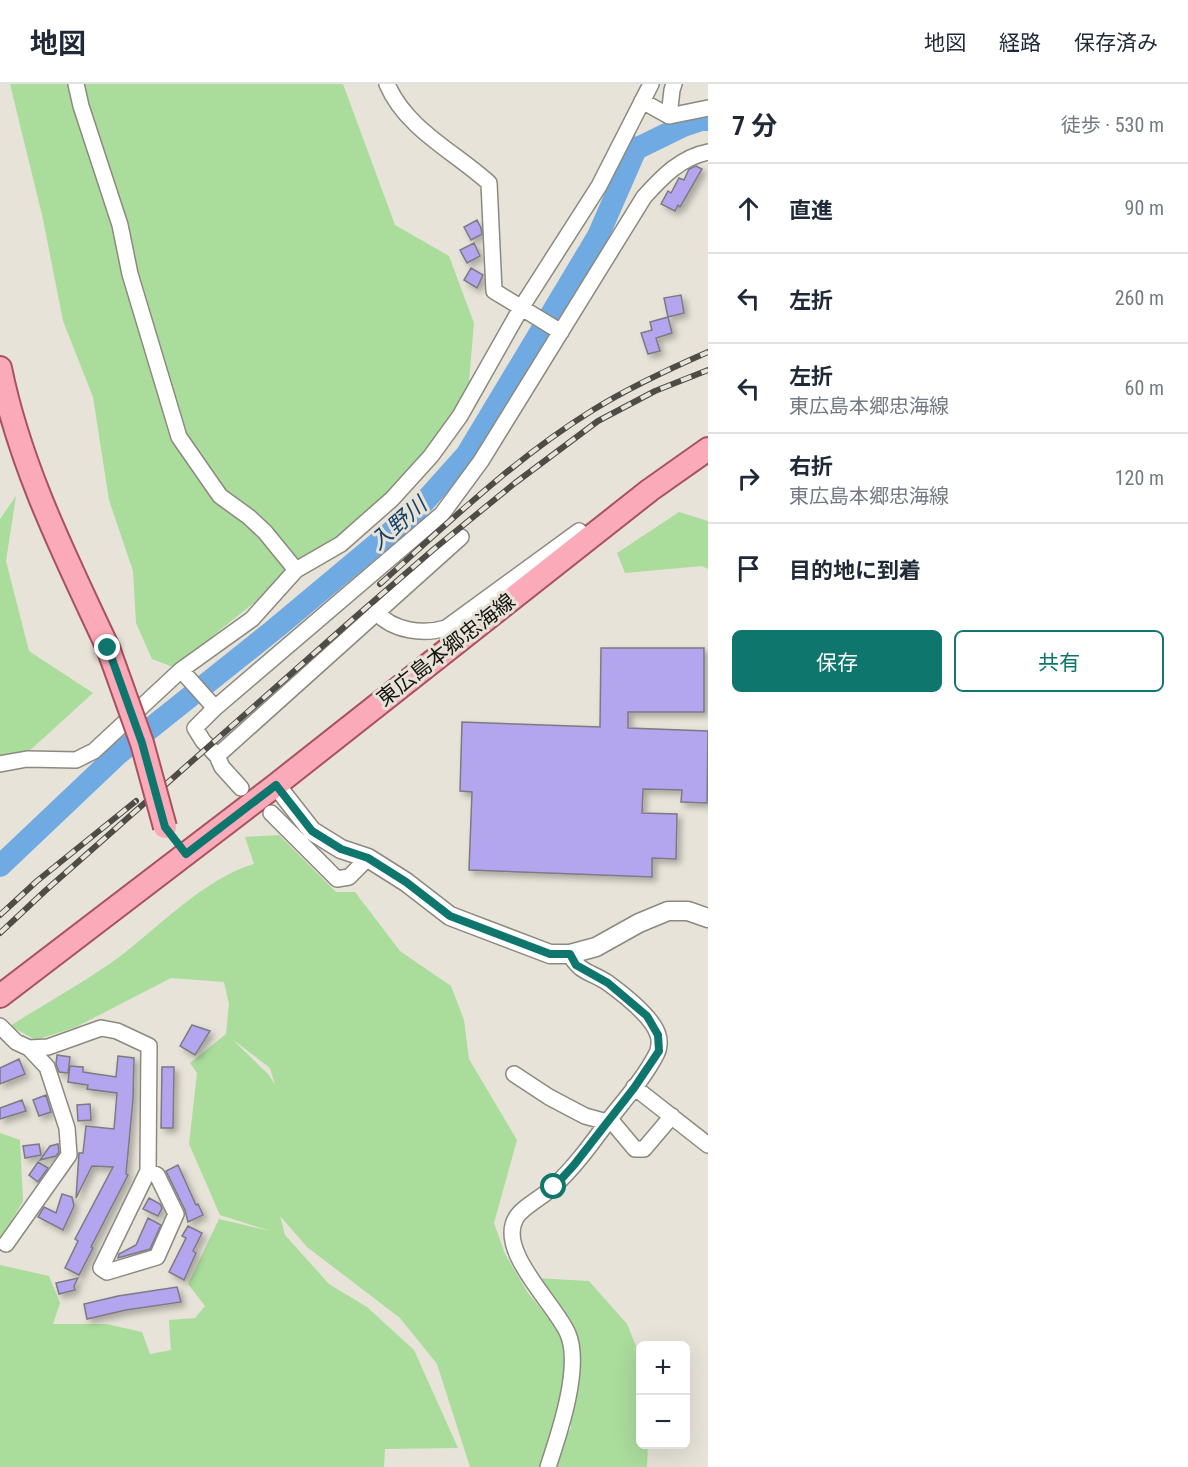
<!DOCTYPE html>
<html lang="ja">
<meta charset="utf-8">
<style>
:root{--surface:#fff;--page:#f6f6f7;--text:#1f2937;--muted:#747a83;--line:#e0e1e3;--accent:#0f766e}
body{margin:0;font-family:"Roboto Condensed","Noto Sans JP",sans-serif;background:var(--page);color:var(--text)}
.controls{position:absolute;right:18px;bottom:18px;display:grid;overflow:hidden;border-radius:9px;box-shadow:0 6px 24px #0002}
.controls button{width:54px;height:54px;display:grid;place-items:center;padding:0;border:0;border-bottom:2px solid var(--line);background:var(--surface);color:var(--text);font:30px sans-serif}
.stop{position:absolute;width:18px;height:18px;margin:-14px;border:4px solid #0f766e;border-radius:50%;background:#fff}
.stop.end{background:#0f766e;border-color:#fff;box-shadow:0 2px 6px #0008}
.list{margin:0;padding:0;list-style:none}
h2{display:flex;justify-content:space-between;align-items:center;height:78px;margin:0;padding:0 24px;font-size:26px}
h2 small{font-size:20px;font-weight:400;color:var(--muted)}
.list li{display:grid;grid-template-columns:39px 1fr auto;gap:18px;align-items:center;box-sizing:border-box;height:90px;padding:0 24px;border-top:2px solid var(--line)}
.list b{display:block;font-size:22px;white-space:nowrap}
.list p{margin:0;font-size:20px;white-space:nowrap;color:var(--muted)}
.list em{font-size:20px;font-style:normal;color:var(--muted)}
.actions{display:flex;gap:12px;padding:18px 24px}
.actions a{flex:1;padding:14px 0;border:2px solid var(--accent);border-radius:9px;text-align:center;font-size:21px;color:var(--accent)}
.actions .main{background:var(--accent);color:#fff}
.icon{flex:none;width:33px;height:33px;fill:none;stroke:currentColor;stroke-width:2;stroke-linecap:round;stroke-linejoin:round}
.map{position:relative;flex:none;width:708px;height:1383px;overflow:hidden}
header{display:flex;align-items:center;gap:36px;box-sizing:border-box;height:84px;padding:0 30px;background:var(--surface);border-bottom:2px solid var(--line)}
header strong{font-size:28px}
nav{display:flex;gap:33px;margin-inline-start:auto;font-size:21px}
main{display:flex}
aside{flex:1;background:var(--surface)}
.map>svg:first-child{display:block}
.green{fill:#aadc9c;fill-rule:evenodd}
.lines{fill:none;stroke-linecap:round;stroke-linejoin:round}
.stream{stroke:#6faae2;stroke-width:4}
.river{stroke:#6faae2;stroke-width:22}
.building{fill:#b3a5ee;stroke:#7c7a84;stroke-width:1.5;filter:url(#shadow)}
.minor-casing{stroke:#8c897f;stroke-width:18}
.tertiary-casing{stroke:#8c897f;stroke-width:21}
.primary-casing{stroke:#a8525f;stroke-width:26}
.minor{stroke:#fff;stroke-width:15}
.tertiary{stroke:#fff;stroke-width:18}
.primary{stroke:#faaab8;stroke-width:22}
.rail-casing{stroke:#4e4c47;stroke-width:6}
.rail{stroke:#e7e3d8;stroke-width:4;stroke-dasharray:11;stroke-linecap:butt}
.primary-bridge-casing{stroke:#a8525f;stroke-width:26;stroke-linecap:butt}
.primary-bridge{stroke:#faaab8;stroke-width:22}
.route{stroke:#0f766e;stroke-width:8}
.labels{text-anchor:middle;stroke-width:6;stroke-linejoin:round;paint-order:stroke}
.street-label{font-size:21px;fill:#181613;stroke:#e7e3d8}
.water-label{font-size:22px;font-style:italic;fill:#164167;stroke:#e7e3d8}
</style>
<header>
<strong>地図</strong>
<nav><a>地図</a><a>経路</a><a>保存済み</a></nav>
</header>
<main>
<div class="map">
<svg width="708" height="1383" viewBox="0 0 708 1383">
<defs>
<filter id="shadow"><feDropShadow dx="4" dy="4" stdDeviation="3" flood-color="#0004"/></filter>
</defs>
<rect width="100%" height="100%" fill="#e7e3d8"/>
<path class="green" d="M10 0H343L395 141 449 172 474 239 466 332 386 413 220 546 176 584 152 575 136 539 133 487 109 416 93 313 63 237 43 135Z
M16 412 6 477 29 567 93 609 26 670 0 676V435Z
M679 428 708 437V485L702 482 625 489 617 469Z
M279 751 336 808H355L400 867 451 902 464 936 469 975 517 1056 494 1139 505 1170 528 1209 564 1252 569 1270 557 1341 542 1383H470L437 1280 400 1234 307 1163 280 1132 285 1151 329 1200 367 1223 414 1266 458 1364 385 1365 384 1383H0V1181L49 1192 60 1219 53 1240H106L142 1248 150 1270 171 1266 169 1236 195 1234 205 1222 188 1200 219 1135 270 1147 220 1131 189 1060 197 989 190 979 226 950 229 920 224 898 171 894 76 943 36 956 10 942C46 919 85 898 119 873 159 843 205 794 254 780L245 753ZM232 955 270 984 275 1001 269 991Z
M0 1049 20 1056 23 1117 0 1157Z
M535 1194 589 1197 627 1240 640 1272V1360L648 1361 647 1383H554L560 1360 571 1344 570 1321 577 1271Z"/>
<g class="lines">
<path class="stream" d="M634 48 633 51 636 65"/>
<path class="river" d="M0 782 117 671 276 544 416 427 467 370 598 152 636 65 683 42 701 36H708"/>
</g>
<path class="building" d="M696 82 702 85 680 123 678 121 675 127 661 120 668 107 671 109 679 94 684 96 689 85Z
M477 136 481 144 482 150 471 156 464 143Z
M474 159 480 172 467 179 460 166Z
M471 184 483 191 477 204 464 196Z
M681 211 684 229 668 233 664 214Z
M668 233 672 249 656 254 660 267 648 270 641 249 652 246 650 238Z
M601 564H704V628H628V644L708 647 707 719 681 718 682 706 643 705 642 729 677 730 676 775 652 774V793L469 786 472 708 460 707 462 638 600 643Z
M192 941 210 947 195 971 180 962Z
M57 971 70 973 68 989 59 988 56 980Z
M118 972 134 974 133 1015 126 1090 128 1091 91 1163 93 1164 79 1191 65 1184 78 1157 75 1155 113 1083 92 1082 76 1114 79 1069H83L86 1042 114 1045 117 1009 87 1005 88 1001 68 998 70 982 83 983V988L116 993Z
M19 975 25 990 0 1000V984Z
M162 983H174L173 1044H161Z
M46 1011 51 1028 39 1032 33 1016Z
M22 1016 26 1027 0 1035V1024Z
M90 1020 91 1036 78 1037 77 1021Z
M39 1060 41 1071 25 1074 23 1062Z
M58 1060 59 1068 56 1072 40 1076 50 1062Z
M38 1078 48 1084 38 1098 29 1091Z
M178 1081 196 1121 198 1120 203 1131 188 1138 185 1126 166 1087Z
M62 1110 72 1113 74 1122 63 1146 38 1133 44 1123 56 1129Z
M149 1114 160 1120 162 1124 158 1132 143 1125Z
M148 1134 161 1141 150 1165 118 1174 119 1170 136 1161Z
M188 1142 202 1149 193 1167 196 1169 184 1196 169 1188 186 1154 182 1152Z
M78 1194 74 1202 75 1206 59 1210 56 1199Z
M177 1203 181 1218 126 1226 87 1235 84 1220 118 1212Z"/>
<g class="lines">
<g class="minor-casing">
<path id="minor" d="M76 0 81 22 120 141 130 190 179 353 220 412 249 433 265 448 296 486
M387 0C406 45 455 68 489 99L494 207 561 248
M642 17 669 32 708 24
M669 32 672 6 674 0
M376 528C393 547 423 551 446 544L579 447 588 455
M181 586 252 535 296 486 341 460 392 415 431 372 460 332 521 224 599 102 651 0
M215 624 442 430 481 377 644 113C662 93 681 73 708 68
M217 672 461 453
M0 680 27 675 76 676 94 667 181 586 215 624 195 644 203 657 217 672 222 683 241 704
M271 729 337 795 349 793 368 774
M0 942 16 958 29 964 48 963 101 944 117 947 149 962 148 1087 101 1184 107 1188 157 1173 176 1130 157 1091 148 1087
M514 990 549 1013 585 1032 614 1040 635 1065H644L672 1032
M634 1003 708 1061
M6 1160 69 1071 67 1044 47 983 29 964
M548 1383C559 1350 582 1283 568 1250 557 1222 496 1167 516 1134 522 1123 545 1112 554 1102 576 1082 594 1056 612 1032 628 1012 646 991 657 969 659 965 660 956 658 951 653 933 623 910 608 899 592 888 579 889 570 870"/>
</g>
<g class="tertiary-casing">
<path id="tertiary" d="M276 701 312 747 341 765 368 774 406 798 450 832 550 870H570L596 863 639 839 668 827H688L708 834"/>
</g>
<g class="primary-casing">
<path id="primary" d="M0 284C20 383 66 474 108 564
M0 912 276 701 650 406 708 365"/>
</g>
<use href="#minor" class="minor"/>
<use href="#tertiary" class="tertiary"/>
<use href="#primary" class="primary"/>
<g class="rail-casing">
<path id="rail" d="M380 500C448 439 515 374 593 326 630 303 669 285 708 268
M0 831 37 797 136 717
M0 849 45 807 353 535 434 465 515 399 598 337 655 307 708 286"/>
</g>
<use href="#rail" class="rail"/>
<g class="primary-bridge-casing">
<path id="primary-bridge" d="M108 564 142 659 165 743"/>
</g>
<use href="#primary-bridge" class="primary-bridge"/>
</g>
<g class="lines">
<path class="route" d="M108 564 142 659 165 743 186 770 276 701 312 747 341 765 368 774 406 798 450 832 550 870H570L576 881 608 899 647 932 658 951 659 967 634 1004 574 1081 554 1103"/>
</g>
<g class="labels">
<g class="street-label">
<text transform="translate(446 566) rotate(-38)" y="7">東広島本郷忠海線</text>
</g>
<g class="water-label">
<text transform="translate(398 439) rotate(-41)" y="8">入野川</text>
</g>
</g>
</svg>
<div class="controls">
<button>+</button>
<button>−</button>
</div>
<div class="stop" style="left:554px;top:1103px"></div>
<div class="stop end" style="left:108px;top:564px"></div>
</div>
<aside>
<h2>7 分<small>徒歩 · 530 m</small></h2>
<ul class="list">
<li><svg class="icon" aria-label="ahead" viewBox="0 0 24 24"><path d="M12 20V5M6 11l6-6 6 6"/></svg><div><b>直進</b></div><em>90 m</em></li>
<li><svg class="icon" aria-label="left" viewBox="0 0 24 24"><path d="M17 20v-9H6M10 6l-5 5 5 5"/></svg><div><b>左折</b></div><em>260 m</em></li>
<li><svg class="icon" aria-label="left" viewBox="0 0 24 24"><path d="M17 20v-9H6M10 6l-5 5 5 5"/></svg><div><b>左折</b><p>東広島本郷忠海線</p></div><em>60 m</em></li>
<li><svg class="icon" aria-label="right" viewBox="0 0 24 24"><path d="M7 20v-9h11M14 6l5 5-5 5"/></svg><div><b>右折</b><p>東広島本郷忠海線</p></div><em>120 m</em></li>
<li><svg class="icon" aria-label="arrive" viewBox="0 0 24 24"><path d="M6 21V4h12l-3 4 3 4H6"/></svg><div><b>目的地に到着</b></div></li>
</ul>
<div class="actions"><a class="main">保存</a><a>共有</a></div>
</aside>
</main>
